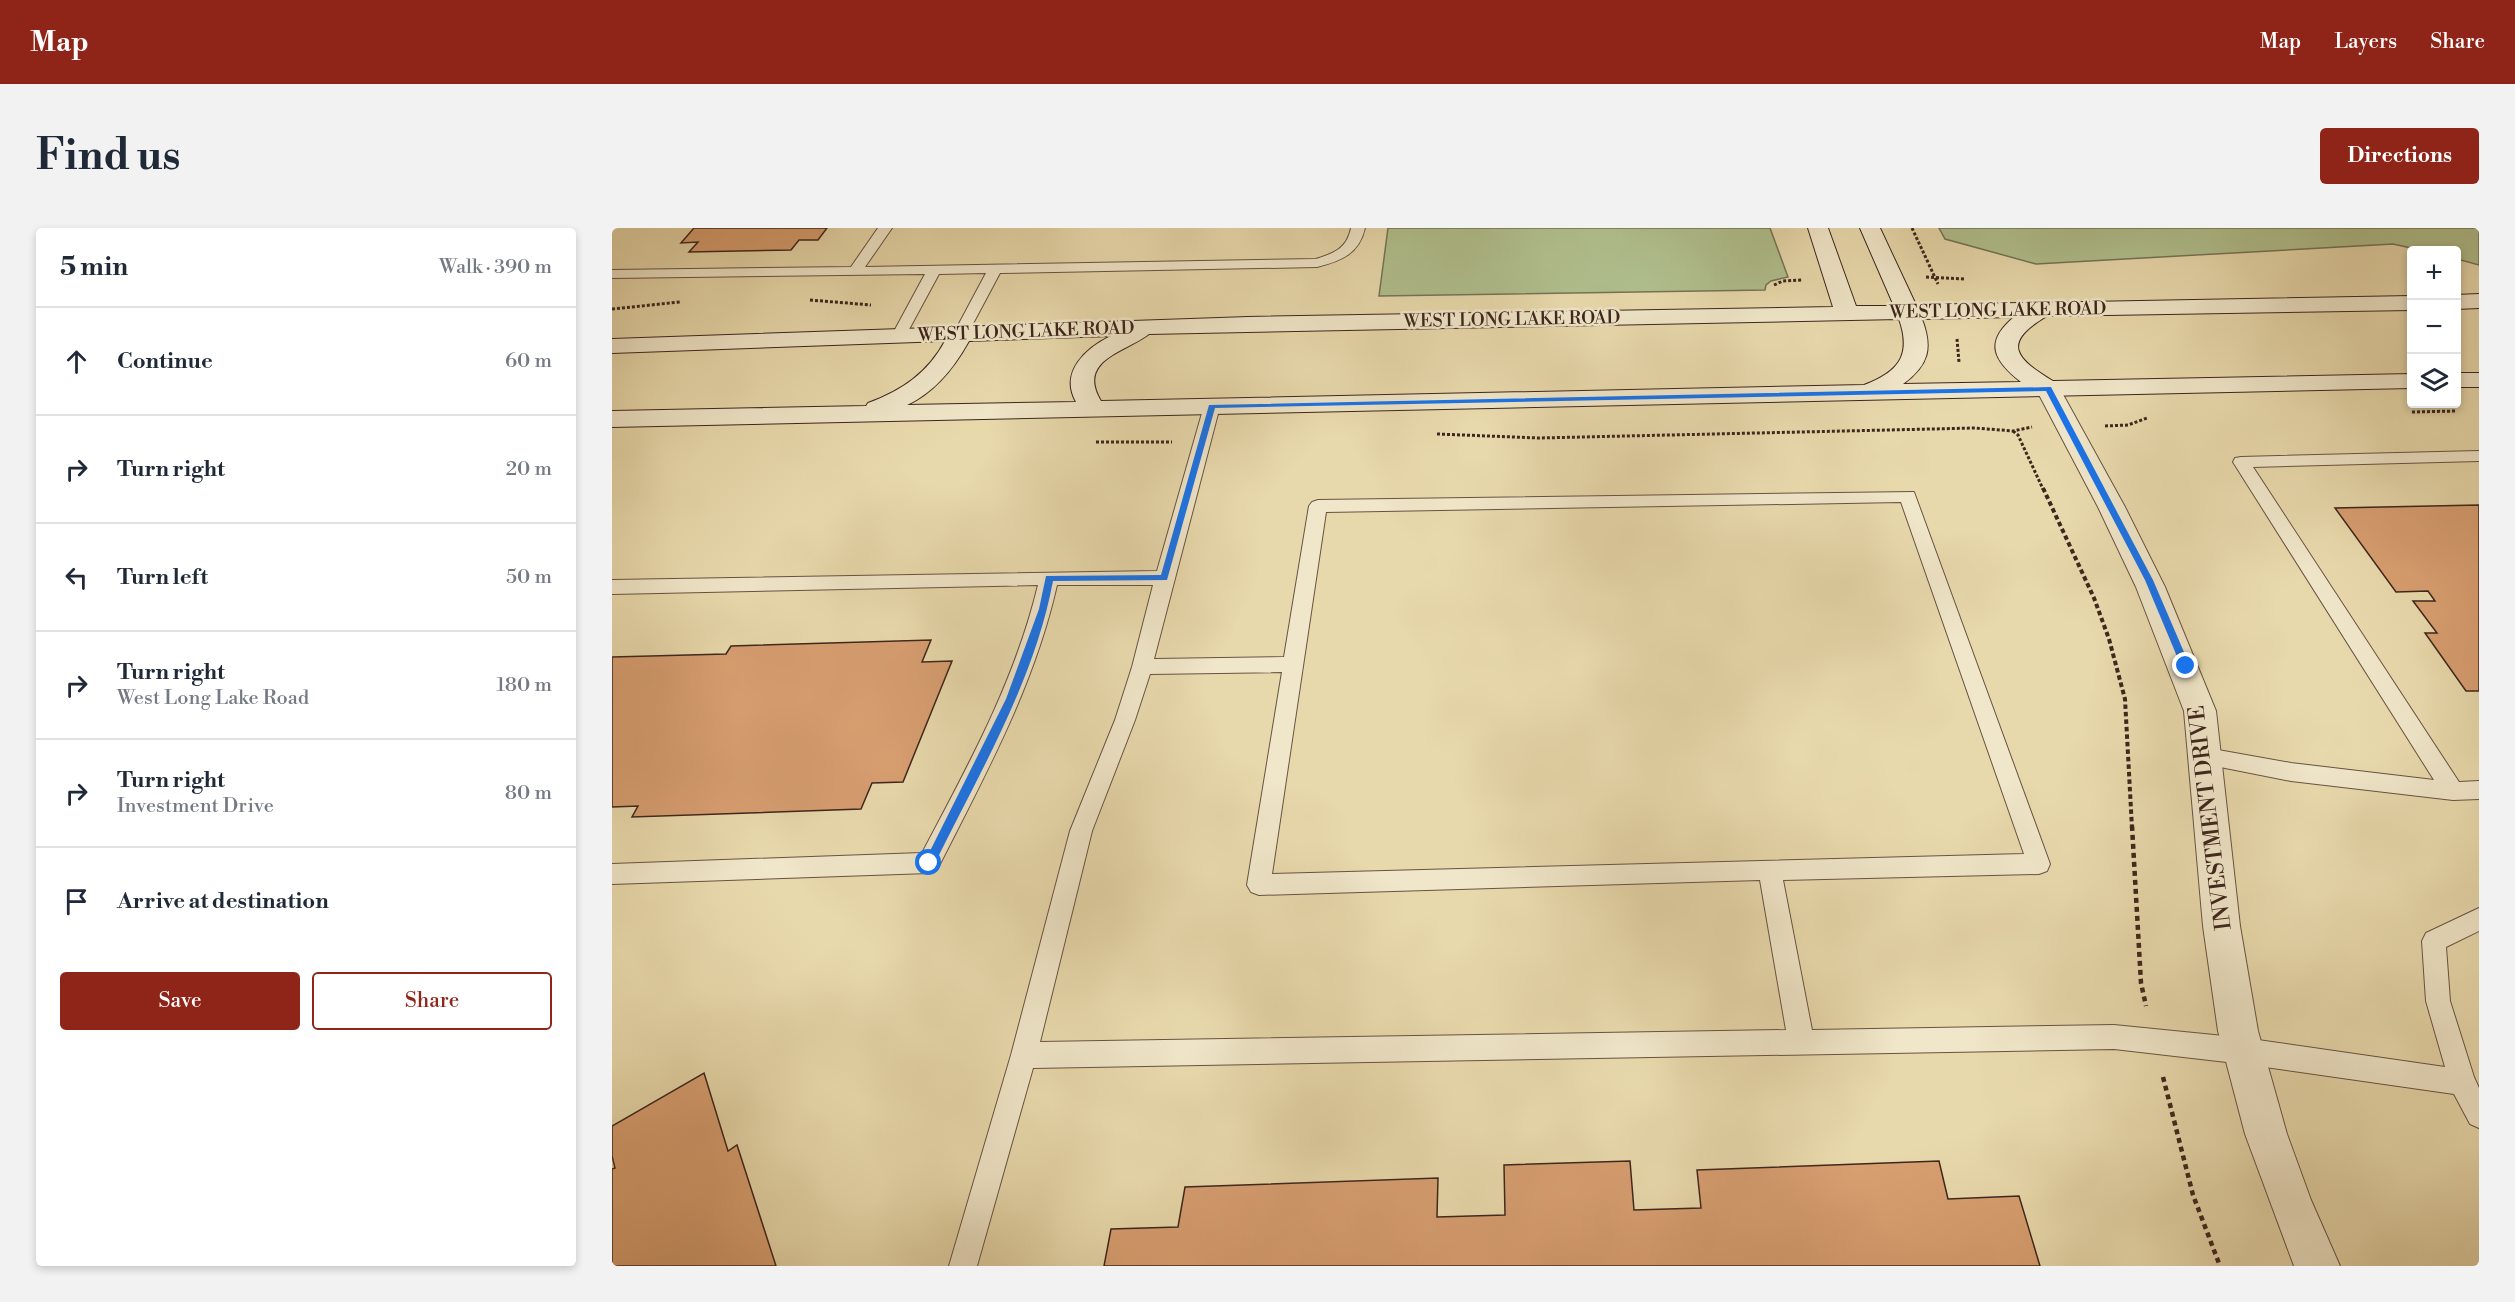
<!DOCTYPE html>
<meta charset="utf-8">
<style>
:root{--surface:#fff;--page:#f2f2f3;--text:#1f2937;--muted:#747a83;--line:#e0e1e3;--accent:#8f2418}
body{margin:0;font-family:"Libre Bodoni",serif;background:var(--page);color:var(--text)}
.controls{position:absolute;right:18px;top:18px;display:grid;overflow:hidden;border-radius:6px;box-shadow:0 3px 9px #0003}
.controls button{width:54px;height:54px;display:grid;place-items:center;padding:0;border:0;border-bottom:2px solid var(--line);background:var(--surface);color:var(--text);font:30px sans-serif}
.stop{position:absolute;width:18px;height:18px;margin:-14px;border:4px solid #1a73e8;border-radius:50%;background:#fff}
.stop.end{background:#1a73e8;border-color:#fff;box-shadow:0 2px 6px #0008}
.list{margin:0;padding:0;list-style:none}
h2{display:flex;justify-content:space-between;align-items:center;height:78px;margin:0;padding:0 24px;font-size:26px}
h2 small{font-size:20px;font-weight:400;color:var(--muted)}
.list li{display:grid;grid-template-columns:39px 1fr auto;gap:18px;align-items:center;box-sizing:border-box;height:108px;padding:0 24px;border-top:2px solid var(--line)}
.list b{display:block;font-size:22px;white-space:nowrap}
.list p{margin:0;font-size:20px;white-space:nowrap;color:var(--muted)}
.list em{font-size:20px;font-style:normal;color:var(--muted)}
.actions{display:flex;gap:12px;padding:18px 24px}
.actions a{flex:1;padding:14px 0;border:2px solid var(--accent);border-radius:6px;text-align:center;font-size:21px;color:var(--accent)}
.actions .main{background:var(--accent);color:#fff}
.icon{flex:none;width:33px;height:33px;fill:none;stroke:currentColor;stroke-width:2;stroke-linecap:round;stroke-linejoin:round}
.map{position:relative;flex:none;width:1867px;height:1038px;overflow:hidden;border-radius:6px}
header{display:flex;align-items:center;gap:36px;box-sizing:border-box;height:84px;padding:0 30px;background:var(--accent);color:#fff}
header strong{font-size:28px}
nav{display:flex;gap:33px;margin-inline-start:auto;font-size:21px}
.intro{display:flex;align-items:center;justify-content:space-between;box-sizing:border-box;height:144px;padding:0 36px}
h1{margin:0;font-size:42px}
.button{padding:15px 27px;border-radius:6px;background:var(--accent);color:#fff;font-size:21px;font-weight:700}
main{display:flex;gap:36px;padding:0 36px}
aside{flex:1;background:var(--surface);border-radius:6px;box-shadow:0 3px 9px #0003}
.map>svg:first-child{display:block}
.green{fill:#b0c08e;stroke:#767356;stroke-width:1.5}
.building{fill:#d89f71;stroke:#3d261d;stroke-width:1.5}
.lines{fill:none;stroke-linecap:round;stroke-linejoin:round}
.lane-casing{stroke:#685341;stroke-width:2}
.street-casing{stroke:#685341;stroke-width:2}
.secondary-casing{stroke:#3d261d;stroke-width:2}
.path-far2{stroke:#3d261d;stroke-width:3;stroke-dasharray:3 2;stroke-linecap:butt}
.path-far1{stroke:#3d261d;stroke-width:4;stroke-dasharray:4.5 3;stroke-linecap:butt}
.path{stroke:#3d261d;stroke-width:4.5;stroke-dasharray:5 4;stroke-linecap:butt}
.lane{fill:#f0e6c9;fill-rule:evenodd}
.street{fill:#f0e6c9;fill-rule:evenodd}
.secondary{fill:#f0e6c9;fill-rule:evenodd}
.route{fill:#1a73e8}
.labels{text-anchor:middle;stroke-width:5;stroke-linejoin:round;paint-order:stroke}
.far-street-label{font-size:18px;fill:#3d261d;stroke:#f0e6c9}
.street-label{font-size:22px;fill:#3d261d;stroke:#f0e6c9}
</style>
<header>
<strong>Map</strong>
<nav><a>Map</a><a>Layers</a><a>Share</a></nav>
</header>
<div class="intro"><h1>Find us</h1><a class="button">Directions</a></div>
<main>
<aside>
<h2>5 min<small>Walk · 390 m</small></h2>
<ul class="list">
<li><svg class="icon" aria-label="ahead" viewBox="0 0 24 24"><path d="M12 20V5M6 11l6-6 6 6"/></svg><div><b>Continue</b></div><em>60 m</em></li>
<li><svg class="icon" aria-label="right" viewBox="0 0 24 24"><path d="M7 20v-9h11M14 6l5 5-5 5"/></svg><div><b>Turn right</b></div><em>20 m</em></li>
<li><svg class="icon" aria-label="left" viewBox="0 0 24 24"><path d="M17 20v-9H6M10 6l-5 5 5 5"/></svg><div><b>Turn left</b></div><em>50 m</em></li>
<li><svg class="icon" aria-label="right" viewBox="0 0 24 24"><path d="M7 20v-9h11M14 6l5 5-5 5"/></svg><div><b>Turn right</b><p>West Long Lake Road</p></div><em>180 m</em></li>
<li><svg class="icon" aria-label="right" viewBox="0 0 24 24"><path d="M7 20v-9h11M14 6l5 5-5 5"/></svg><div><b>Turn right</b><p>Investment Drive</p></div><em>80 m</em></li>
<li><svg class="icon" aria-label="arrive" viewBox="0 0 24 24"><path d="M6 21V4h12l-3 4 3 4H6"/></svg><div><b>Arrive at destination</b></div></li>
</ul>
<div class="actions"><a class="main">Save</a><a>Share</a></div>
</aside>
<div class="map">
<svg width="1867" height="1038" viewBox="0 0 1867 1038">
<rect width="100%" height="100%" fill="#e8d9ac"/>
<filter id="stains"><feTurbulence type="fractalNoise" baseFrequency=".00333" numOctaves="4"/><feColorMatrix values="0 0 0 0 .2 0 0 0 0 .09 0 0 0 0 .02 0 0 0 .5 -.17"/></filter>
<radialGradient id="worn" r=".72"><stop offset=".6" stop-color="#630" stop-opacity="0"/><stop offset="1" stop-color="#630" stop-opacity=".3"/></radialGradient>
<path class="green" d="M776 0H1158L1176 49 1159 53 1154 57 1153 62 767 68Z
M1327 0H1867V37L1845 31 1844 22H1808L1781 16 1424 36 1333 11Z"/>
<path class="building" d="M82 0H215L206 12H187L179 22 77 24 86 14 69 15Z
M1867 277V463H1854L1813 405H1825L1801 373H1823L1816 363 1784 364 1723 280Z
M319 412 310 434 340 433 291 554 260 555 249 581 20 589 26 578 0 579V429L114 426 119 418Z
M92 845 116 923 125 917 164 1038H0V941L3 940 0 928V898Z
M1018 933 1022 982 1089 980 1085 942 1327 933 1336 971 1407 968 1428 1038H492L499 1001 566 999 573 959 826 950 825 989 893 987 892 937Z"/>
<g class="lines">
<g class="lane-casing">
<path id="lane" d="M266 0H280L253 39 704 31C723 25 735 20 739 0H753C747 26 729 33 705 39L388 45 356 105 349 109 342 105 374 45 327 46 294 107 287 111 280 107 313 46 0 50V42L239 39Z
M600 173 608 178 542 431 672 429 697 278 700 274 706 272 1302 264 1438 636 1435 643 1427 646 1171 652 1200 802 1502 797 1632 810 1833 839 1814 773 1810 713 1814 705 1867 680V703L1834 719 1838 773 1862 849 1867 860V900L1858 896 1842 866 1632 836 1502 821 421 840 365 1038H337L399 827 458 603 503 492 520 439 541 357H445C422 459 372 549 325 642L317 645 0 656V636L310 625C356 538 403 453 426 357L0 366V352L545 343 592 178ZM1289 274 1412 626 660 646 714 284ZM670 444 635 657 639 664 647 667 1148 652 1174 802 428 814 480 603 523 492 538 446Z
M1867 223V233L1641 239 1847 554 1867 553V571L1841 572 1679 553 1588 535 1584 529 1588 523 1595 520 1679 535 1822 552 1621 234 1623 230 1629 229Z"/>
</g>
<g class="street-casing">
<path id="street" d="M1436 154 1445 156 1448 161 1513 279 1553 359 1604 483 1628 698 1646 803 1675 906 1699 972 1728 1038H1682L1633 906 1606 803 1591 698 1572 483 1524 359 1486 279 1424 161 1427 156Z"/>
</g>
<g class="secondary-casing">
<path id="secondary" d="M1196 0H1216L1244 78H1282L1248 0H1268L1304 77 1800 68V82L1435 88C1389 115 1403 130 1441 153L1800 146V160L0 199V183L254 178 256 175C289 163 316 145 333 113L0 125V111L636 89 1221 79ZM1402 89C1372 114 1381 132 1409 154L1291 156C1317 137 1321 120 1310 91ZM1287 91C1300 128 1286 144 1252 157L489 173C464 132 514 124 537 106ZM499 108C474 120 447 144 464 174L295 177C323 164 342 140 357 113Z
M1867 66V80L1844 81V67Z
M1844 145H1867V159H1844Z"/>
</g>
<path class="path-far2" d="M1300 0 1326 56
M1314 49 1352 51
M1162 57 1171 53 1190 52
M198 72 259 77
M0 81 68 74
M1345 111 1347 134
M1800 184 1844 183
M1493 198 1516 197 1535 190
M1401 203 1406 207 1431 261
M825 206 927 210 1363 200 1401 203 1420 199
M484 214H560"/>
<path class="path-far1" d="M1431 260 1482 370 1497 411 1513 471 1520 600"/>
<path class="path" d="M1520 598 1529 755 1534 778
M1551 849 1581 967 1608 1038"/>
<use href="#lane" class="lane"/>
<use href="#street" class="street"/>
<use href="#secondary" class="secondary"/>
</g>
<path class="route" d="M1439 159 1541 352 1578 438 1577 441H1571L1569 438 1533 352 1434 163 603 180 555 352 441 353C422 455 366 547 321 639L317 640 312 635 394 471 427 381 434 348 549 347 597 177Z"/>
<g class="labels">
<g class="far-street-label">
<text transform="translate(1386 82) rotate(-1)" y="6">WEST LONG LAKE ROAD</text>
<text transform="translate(900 91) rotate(-1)" y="6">WEST LONG LAKE ROAD</text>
<text transform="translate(414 103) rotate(-2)" y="6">WEST LONG LAKE ROAD</text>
</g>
<g class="street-label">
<text transform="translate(1597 590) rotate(-97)" y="8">INVESTMENT DRIVE</text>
</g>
</g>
<rect width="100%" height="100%" filter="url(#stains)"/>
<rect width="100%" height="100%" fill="url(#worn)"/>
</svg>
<div class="controls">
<button>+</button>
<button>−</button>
<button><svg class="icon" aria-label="layers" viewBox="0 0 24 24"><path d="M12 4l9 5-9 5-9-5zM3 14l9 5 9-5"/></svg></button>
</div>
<div class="stop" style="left:317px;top:635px"></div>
<div class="stop end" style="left:1574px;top:438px"></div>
</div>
</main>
